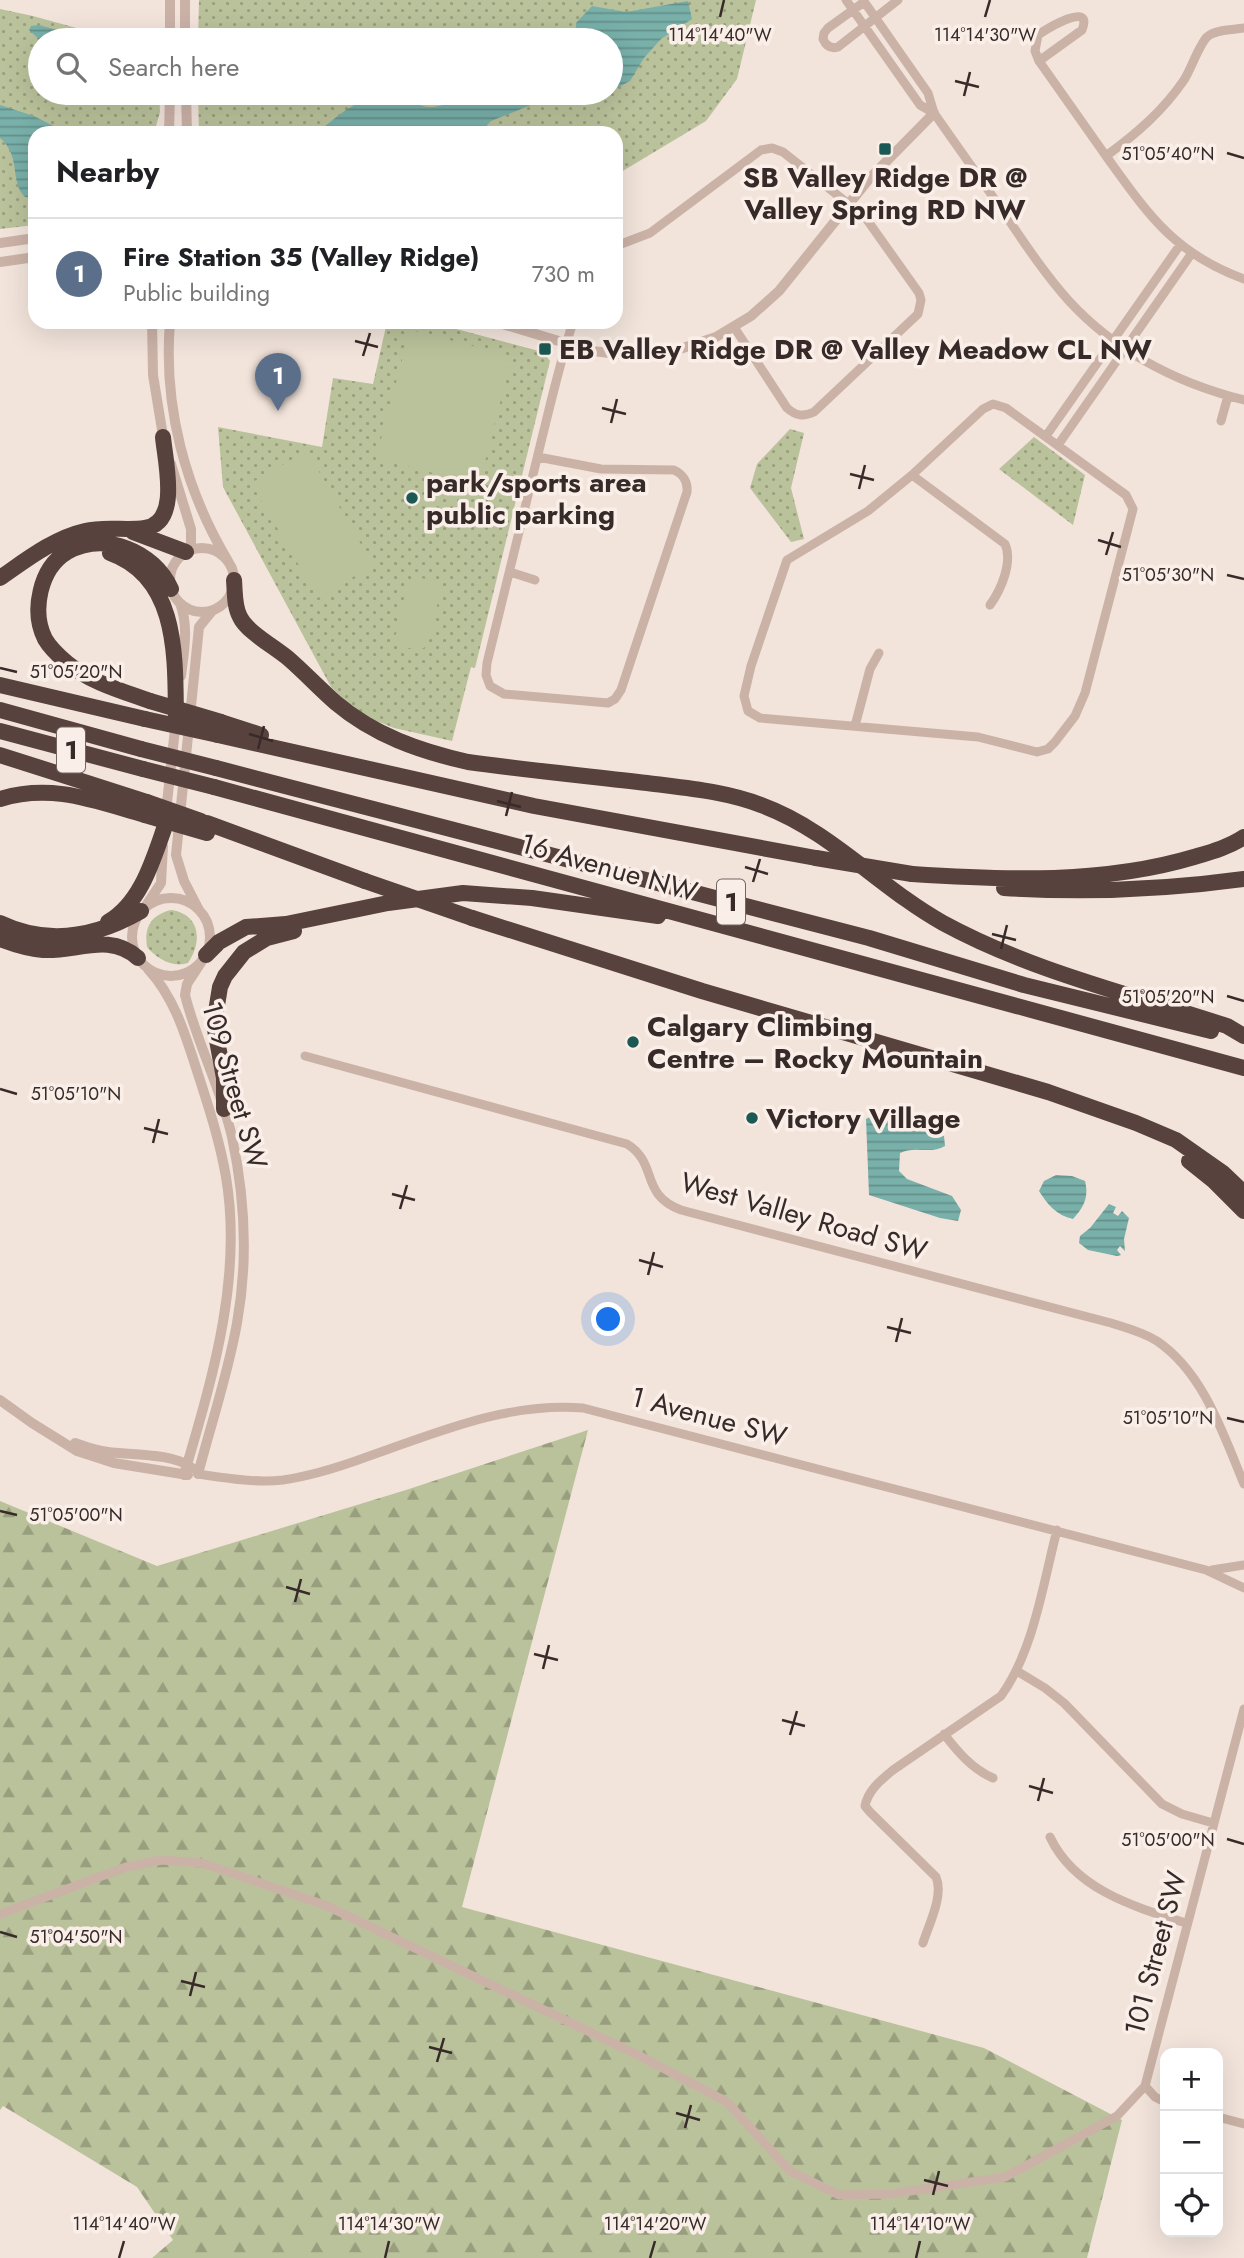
<!DOCTYPE html>
<meta charset="utf-8">
<style>
:root{--surface:#fff;--page:#f6f6f6;--text:#202124;--muted:#757577;--line:#e0e0e0;--accent:#1c5954}
body{margin:0;font-family:Jost,sans-serif;background:var(--page);color:var(--text)}
.controls{position:absolute;right:21px;bottom:21px;display:grid;overflow:hidden;border-radius:14px;box-shadow:0 7px 28px #0002}
.controls button{width:63px;height:63px;display:grid;place-items:center;padding:0;border:0;border-bottom:2px solid var(--line);background:var(--surface);color:var(--text);font:35px sans-serif}
.you{position:absolute;left:609px;top:1320px;width:24px;height:24px;margin:-18px;border:5px solid #fff;border-radius:50%;background:#1a73e8;box-shadow:0 0 0 10px #1a73e833}
.badge{display:grid;place-items:center;width:46px;height:46px;border-radius:50%;background:var(--accent);color:#fff;font-size:23px;font-weight:700}
.pin{position:absolute;translate:-50% -58px;filter:drop-shadow(0 2px 4px #0008)}
.pin::after{content:'';position:absolute;top:37px;width:24px;height:21px;background:inherit;clip-path:polygon(0 0,100% 0,50% 100%)}
.list{margin:0;padding:0;list-style:none}
h2{display:flex;justify-content:space-between;align-items:center;height:91px;margin:0;padding:0 28px;font-size:30px}
h2 small{font-size:23px;font-weight:400;color:var(--muted)}
.list li{display:grid;grid-template-columns:46px 1fr auto;gap:21px;align-items:center;box-sizing:border-box;height:112px;padding:0 28px;border-top:2px solid var(--line)}
.list b{display:block;font-size:26px;white-space:nowrap}
.list p{margin:0;font-size:23px;white-space:nowrap;color:var(--muted)}
.list em{font-size:23px;font-style:normal;color:var(--muted)}
.icon{flex:none;width:38px;height:38px;fill:none;stroke:currentColor;stroke-width:2;stroke-linecap:round;stroke-linejoin:round}
.map{position:relative;flex:none;width:1244px;height:2258px;overflow:hidden}
.search{position:absolute;background:var(--surface);box-shadow:0 7px 28px #0002;left:28px;top:28px;width:595px;height:77px;display:flex;align-items:center;gap:18px;box-sizing:border-box;padding:0 24px;border-radius:38px;color:var(--muted);font-size:26px}
.panel{position:absolute;background:var(--surface);box-shadow:0 7px 28px #0002;left:28px;top:126px;width:595px;height:203px;border-radius:21px}
.map>svg:first-child{display:block}
.green{fill:url(#green-dots)}
.forest{fill:url(#forest-firs)}
.pitch{fill:#bac29b}
.water{fill:url(#water-rules)}
.lines{fill:none;stroke-linecap:round;stroke-linejoin:round}
.minor{stroke:#cbb2a7;stroke-width:9}
.tertiary{stroke:#cbb2a7;stroke-width:10}
.motorway{stroke:#58423e;stroke-width:16}
.motorway-bridge{stroke:#58423e;stroke-width:16}
.ticks{fill:none;stroke:#372a28;stroke-width:2.5}
.poi-dot{fill:#1c5954;stroke:#faefe8;stroke-width:2.5}
.labels{text-anchor:middle;stroke-width:7;stroke-linejoin:round;paint-order:stroke}
.shield{fill:#faefe8;stroke:#726562;stroke-width:2}
.shield-label{font-size:26px;font-weight:bold;fill:#372a28}
.poi-label{font-size:28px;font-weight:bold;fill:#372a28;stroke:#faefe8;text-anchor:start}
.street-label{font-size:28px;fill:#372a28;stroke:#faefe8}
.ticks-label{font-size:18px;text-anchor:middle;fill:#372a28;stroke:#faefe8;stroke-width:7;stroke-linejoin:round;paint-order:stroke}
</style>
<div class="map">
<svg width="1244" height="2258" viewBox="0 0 1244 2258">
<defs>
<pattern id="green-dots" width="8" height="8" patternUnits="userSpaceOnUse" patternTransform="scale(1.75)"><rect width="8" height="8" fill="#bac29b"/><path d="M2 2h.1M6 6h.1" fill="none" stroke="#989e7e" stroke-width="1.8" stroke-linecap="round"/></pattern>
<pattern id="forest-firs" width="22" height="20" patternUnits="userSpaceOnUse" patternTransform="scale(1.75)"><rect width="22" height="20" fill="#bac29b"/><path d="M5 1l3.5 6h-7zM16 11l3.5 6h-7z" fill="#989e7e"/></pattern>
<pattern id="water-rules" width="6" height="5" patternUnits="userSpaceOnUse" patternTransform="scale(1.75)"><rect width="6" height="5" fill="#79b0aa"/><path d="M0 2.5h6" fill="none" stroke="#648f8a"/></pattern>
</defs>
<rect width="100%" height="100%" fill="#f2e4db"/>
<path class="green" d="M199 0H756L737 79 706 121 616 175V133H199L198 93H611V40H198Z
M0 9 33 16 120 40H40V93H159L160 112 154 133H35V225L0 229Z
M387 322H430L543 352 550 361 475 668 471 667 452 741 394 728 357 713 331 687 223 487 218 427 322 447 333 378 373 384Z
M790 429 804 433 791 488 804 539 791 542 750 488 757 464Z
M1034 437 1085 475 1073 525 999 469Z
M171 910C200 914 203 941 188 963 173 968 157 959 147 947 144 927 151 915 171 910Z"/>
<path class="forest" d="M588 1430 462 1907 984 2048 1122 2120 1087 2258H152L173 2240 137 2187 3 2106 0 2110V1501L157 1566 406 1490Z"/>
<path class="pitch" d="M410 330 512 356 479 485 376 458Z
M307 451 373 565 318 598 251 483Z
M416 577 435 581 441 589 428 645 420 650 399 646 395 638 408 581Z"/>
<path class="water" d="M688 1 692 19 661 39 644 58 630 81 611 91V40H573L576 38V23L592 6 626 12Z
M39 25 46 27 96 40H40L29 30 31 26Z
M467 93H609L597 99 576 103 546 99 491 121 480 133H317C334 119 360 95 384 96 426 99 420 121 467 93Z
M0 105 34 116 67 133H35V198L25 197C9 181 22 157 0 138Z
M870 1117 928 1129 944 1136 945 1146C930 1155 915 1145 900 1153L899 1171 907 1179 952 1196 961 1210 958 1221 940 1218 869 1195 866 1119Z
M1056 1175 1072 1176 1085 1181C1089 1197 1084 1207 1073 1219 1056 1215 1048 1205 1039 1191L1044 1181Z
M1109 1204 1116 1207 1113 1213 1118 1216 1122 1211 1129 1218 1124 1239 1125 1251 1120 1246 1117 1250 1121 1255 1117 1256 1088 1250 1079 1243 1080 1236 1090 1228Z"/>
<g class="lines">
<path class="minor" d="M846 0 920 105 934 113
M863 0 928 93 934 113C957 146 980 178 1002 210 1023 241 1044 273 1069 301 1116 352 1177 383 1244 400
M864 2 828 28 824 33 823 39C826 46 831 49 838 47L898 0
M1244 28C1234 30 1215 29 1207 37 1199 45 1191 69 1184 80 1163 111 1136 134 1106 156 1148 214 1173 253 1244 279
M1039 61 1082 30C1094 0 1046 29 1038 35L1035 51 1039 61 1106 156
M616 246 650 233 761 150 772 148 783 152 865 217 919 293 921 300 918 314 814 412C803 417 796 416 787 408L734 327
M993 404 1006 408 1126 495 1133 509 1085 693 1075 716 1055 742 1048 749 1037 752 978 737 760 718 748 711 744 696 751 666 787 560 868 511 912 475 983 409Z
M1221 421 1228 396
M1046 436 1180 245
M1058 445 1192 253
M538 457 601 469 674 470C683 474 688 482 687 492L621 690 615 699 608 703 504 694 490 686 486 675 487 663C505 589 523 516 541 442 551 402 560 362 573 322
M912 475 1005 544C1013 562 1001 590 990 605
M510 572 535 580
M855 726 870 669 879 653
M305 1056 627 1144C659 1164 639 1194 681 1210L1111 1323C1127 1328 1143 1332 1157 1341 1204 1373 1223 1434 1244 1484
M198 1474C226 1478 255 1483 283 1480 310 1476 336 1468 361 1459 434 1434 504 1402 583 1408L1206 1570 1244 1588
M1212 1570 1244 1565
M1017 1671 1045 1688 1064 1703 1162 1804 1182 1814 1213 1823
M944 1734C957 1751 972 1769 993 1778
M1050 1837C1075 1890 1135 1907 1186 1923
M0 1914 126 1867 162 1860 202 1863 325 1905 642 2057 727 2102 790 2171 839 2195 890 2194 1005 2177 1117 2116 1145 2086
M923 1943C929 1924 944 1895 936 1877L870 1812 865 1806C868 1790 881 1780 893 1770L1001 1696C1034 1650 1043 1584 1057 1530
M1145 2086 1244 1709
M1145 2086 1155 2097 1165 2102
M1218 2117 1244 2124"/>
<path class="tertiary" d="M170 0V40
M185 0V40
M186 93 187 133
M169 133 170 93
M0 243 35 238
M0 262 35 257
M152 322 153 375 164 442
M170 322C163 406 185 489 228 561
M496 322 592 351 628 355 677 350 716 337 751 316 779 291 869 179 934 113
M171 464 191 529V549
M170 580a32 32 0 1 1 64 0a32 32 0 1 1-64 0Z
M180 603C189 627 184 651 181 676
M166 812 176 720
M132 937a39 39 0 1 1 78 0a39 39 0 1 1-78 0Z
M145 907 161 883 163 846
M199 910 184 881 176 855 199 627 212 611
M148 969C175 998 186 1037 198 1074 209 1108 220 1142 226 1177 243 1279 212 1379 184 1475
M0 1400 32 1423 77 1451 114 1463 188 1475
M75 1443C86 1447 97 1451 108 1452 131 1455 174 1453 192 1468
M198 1474C211 1424 228 1374 237 1323 248 1262 245 1198 232 1137 221 1088 197 1043 185 995L187 984 202 961"/>
<path class="motorway" d="M133 532 186 552
M110 553C180 578 175 660 176 721
M0 578C26 560 54 538 85 531 105 526 126 531 145 528 181 523 165 461 163 437
M234 580C235 591 234 606 240 617 247 632 275 647 289 659 305 673 320 689 336 703 374 735 419 751 468 762 527 770 587 776 647 783 685 788 724 791 761 805 830 830 880 888 943 923 1031 971 1133 995 1227 1026L1244 1036
M0 685 145 719
M150 701C122 691 90 682 67 663 60 657 49 646 45 639 31 611 40 568 67 552 105 531 154 551 171 589
M0 710 141 749
M221 722 261 735
M0 731 143 769
M218 735 534 806 816 858
M0 755 147 802
M216 768 869 938 1024 985 1211 1031
M214 787 1244 1068
M0 799C52 783 95 801 145 815
M207 823 365 881
M912 874C1005 880 1104 884 1194 857 1211 852 1229 847 1244 837
M1004 888C1085 893 1164 890 1244 879
M472 918 702 991 1048 1092 1136 1123 1176 1140 1223 1173 1244 1193
M108 922C141 903 153 860 165 826
M0 923C48 946 96 937 141 911
M0 939C13 944 29 949 43 950 77 952 109 932 138 958
M206 955 219 942 246 927 286 924 388 903 463 893 532 898 658 916
M224 1109V1078L214 1024 220 987 225 976 244 952 267 938 294 931
M1189 1161 1214 1181 1244 1211"/>
<path class="motorway-bridge" d="M150 701 221 722
M145 719 218 735
M141 749 216 768
M143 769 214 787
M147 802 201 821
M145 815 207 833
M816 858 912 874
M365 881 472 918"/>
</g>
<path class="ticks" d="M720 17 724 0M985 17 990 0M955 81 979 87M964 96 970 72M1227 153 1244 158M355 341 378 347M363 356 370 333M602 408 626 414M611 423 617 399M850 474 874 480M859 489 865 465M1098 540 1121 547M1106 555 1113 532M1227 575 1244 579M0 668 17 672M249 734 273 741M258 749 264 726M497 801 521 807M506 816 512 792M745 867 768 874M753 882 760 859M992 934 1016 940M1001 949 1007 925M1227 996 1244 1001M0 1089 17 1094M144 1128 168 1134M153 1143 159 1119M392 1194 415 1200M400 1209 407 1185M639 1260 663 1267M648 1275 654 1252M887 1327 911 1333M896 1342 902 1318M1227 1418 1244 1422M0 1511 17 1515M286 1587 310 1594M295 1602 301 1579M534 1654 558 1660M543 1669 549 1645M782 1720 805 1726M790 1735 797 1711M1029 1786 1053 1793M1038 1801 1044 1778M1227 1839 1244 1844M0 1932 17 1937M181 1981 205 1987M190 1996 196 1972M429 2047 452 2053M437 2062 444 2038M676 2113 700 2120M685 2128 691 2105M924 2180 948 2186M933 2195 939 2171M119 2258 124 2241M385 2258 389 2241M650 2258 655 2241M916 2258 920 2241"/>
<g class="poi-dot">
<rect x="878" y="142" width="14" height="14" rx="3.5"/>
<rect x="538" y="342" width="14" height="14" rx="3.5"/>
<circle cx="412" cy="498" r="7"/>
<circle cx="633" cy="1042" r="7"/>
<circle cx="752" cy="1118" r="7"/>
</g>
<g class="labels">
<g class="shield">
<rect x="57" y="727.5" width="28" height="45" rx="5"/>
<rect x="717" y="879.5" width="28" height="45" rx="5"/>
</g>
<g class="shield-label">
<text x="71" y="759">1</text>
<text x="731" y="911">1</text>
</g>
<g class="poi-label">
<text x="885" y="187" text-anchor="middle">SB Valley Ridge DR @<tspan x="885" dy="32">Valley Spring RD NW</tspan></text>
<text x="559" y="359">EB Valley Ridge DR @ Valley Meadow CL NW</text>
<text x="426" y="492">park/sports area<tspan x="426" dy="32">public parking</tspan></text>
<text x="647" y="1036">Calgary Climbing<tspan x="647" dy="32">Centre – Rocky Mountain</tspan></text>
<text x="766" y="1128">Victory Village</text>
</g>
<g class="street-label">
<text transform="translate(609 867) rotate(16)" y="10">16 Avenue NW</text>
<text transform="translate(235 1085) rotate(74)" y="10">109 Street SW</text>
<text transform="translate(804 1216) rotate(16)" y="10">West Valley Road SW</text>
<text transform="translate(709 1416) rotate(15)" y="10">1 Avenue SW</text>
<text transform="translate(1155 1953) rotate(-75)" y="10">101 Street SW</text>
</g>
</g>
<g class="ticks-label">
<text x="720" y="41">114°14'40"W</text>
<text x="985" y="41">114°14'30"W</text>
<text x="1168" y="160">51°05'40"N</text>
<text x="1168" y="581">51°05'30"N</text>
<text x="76" y="678">51°05'20"N</text>
<text x="1168" y="1003">51°05'20"N</text>
<text x="76" y="1100">51°05'10"N</text>
<text x="1168" y="1424">51°05'10"N</text>
<text x="76" y="1521">51°05'00"N</text>
<text x="1168" y="1846">51°05'00"N</text>
<text x="76" y="1943">51°04'50"N</text>
<text x="124" y="2230">114°14'40"W</text>
<text x="389" y="2230">114°14'30"W</text>
<text x="655" y="2230">114°14'20"W</text>
<text x="920" y="2230">114°14'10"W</text>
</g>
</svg>
<div class="controls">
<button>+</button>
<button>−</button>
<button><svg class="icon" aria-label="locate" viewBox="0 0 24 24"><circle cx="12" cy="12" r="6"/><path d="M12 2v4M12 18v4M2 12h4M18 12h4"/></svg></button>
</div>
<div class="you"></div>
<div class="pin badge" style="left:278px;top:411px;background:#5c6f8a">1</div>
<div class="search"><svg class="icon" aria-label="search" viewBox="0 0 24 24"><circle cx="10" cy="10" r="6"/><path d="M15 15l6 6"/></svg>Search here</div>
<section class="panel">
<h2>Nearby<small></small></h2>
<ul class="list">
<li><span class="badge" style="background:#5c6f8a">1</span><div><b>Fire Station 35 (Valley Ridge)</b><p>Public building</p></div><em>730 m</em></li>
</ul>
</section>
</div>
